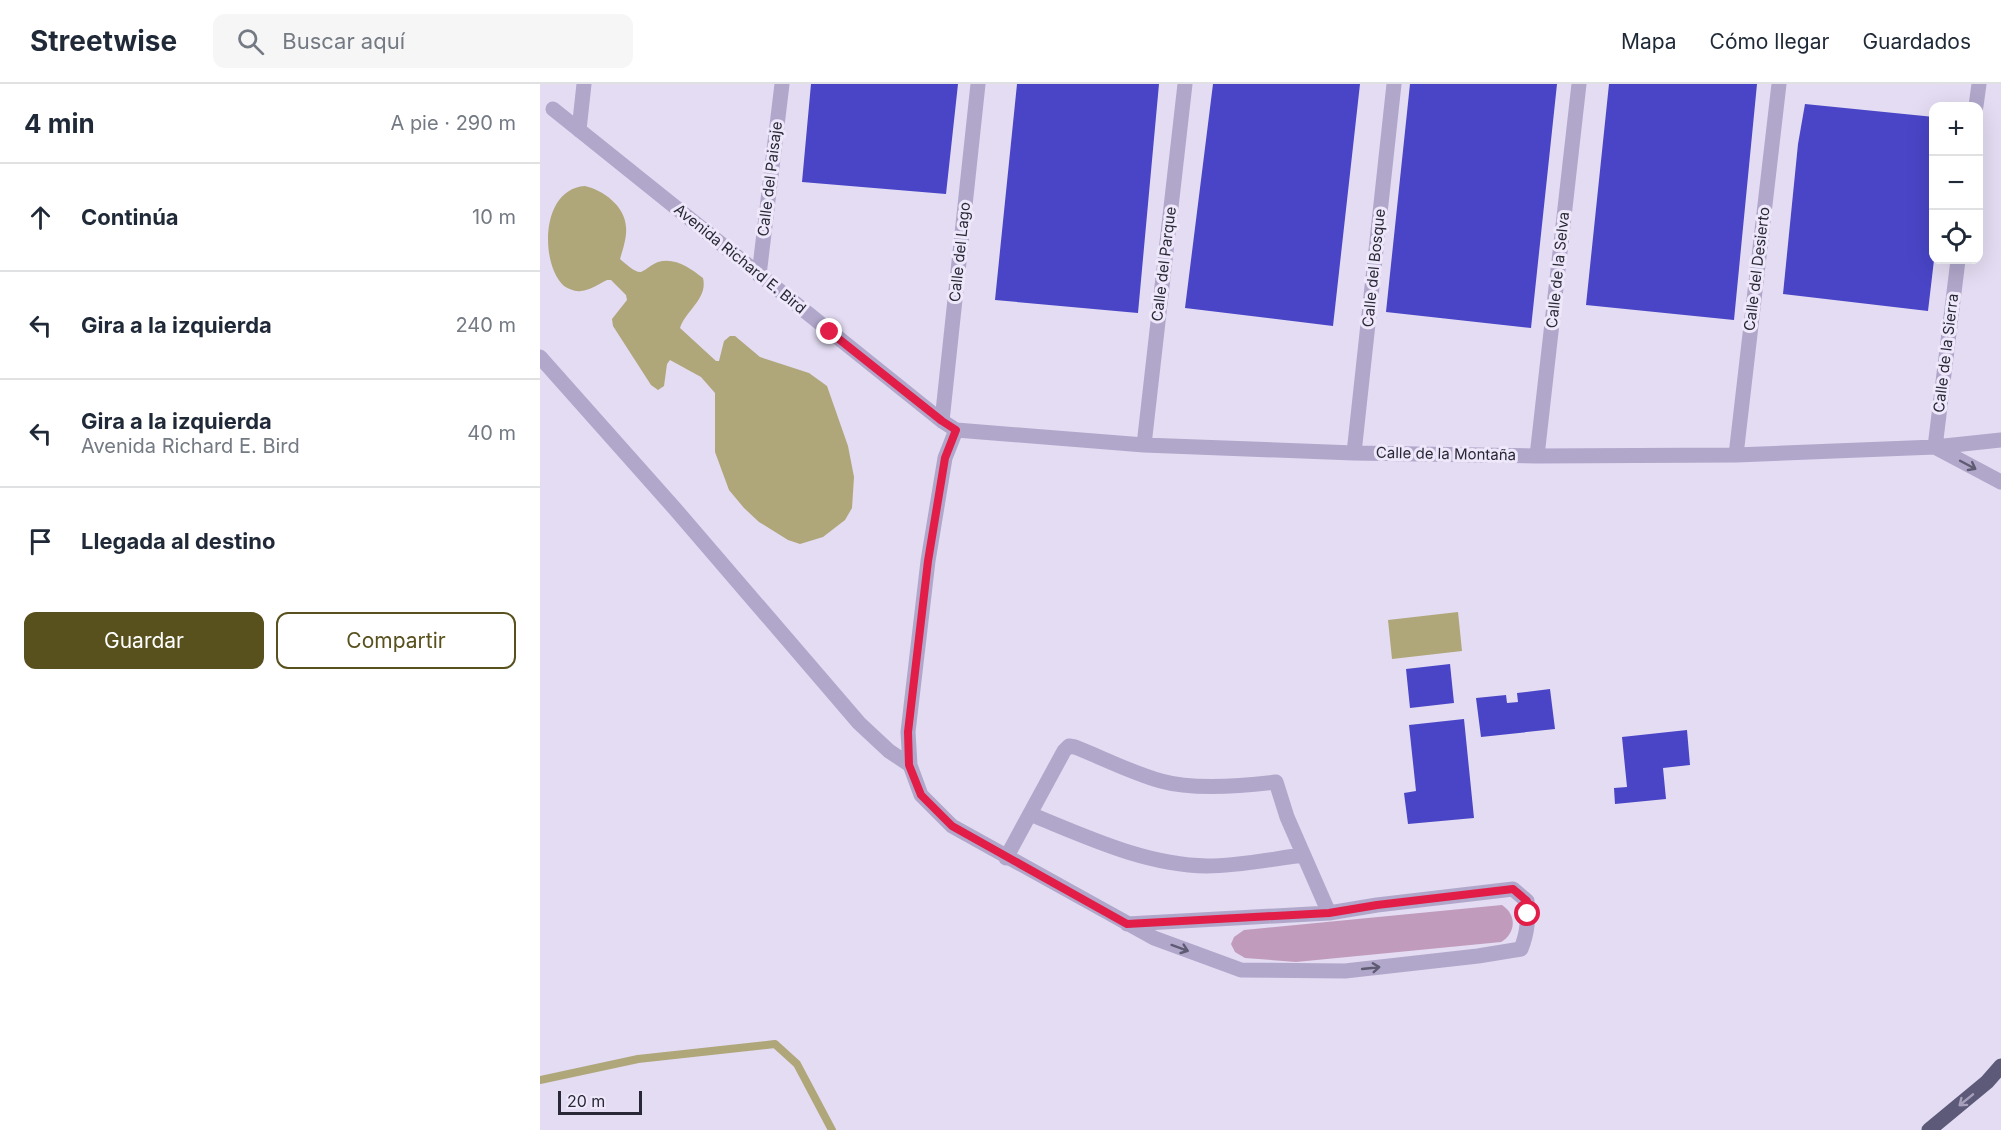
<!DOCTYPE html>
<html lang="es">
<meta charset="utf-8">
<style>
:root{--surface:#fff;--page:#f6f6f7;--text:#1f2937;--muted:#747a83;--line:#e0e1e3;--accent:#58501d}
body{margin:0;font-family:Inter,sans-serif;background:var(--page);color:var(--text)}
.controls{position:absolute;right:18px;top:18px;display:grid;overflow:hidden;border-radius:12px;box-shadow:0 6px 24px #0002}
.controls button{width:54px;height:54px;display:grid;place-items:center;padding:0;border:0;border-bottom:2px solid var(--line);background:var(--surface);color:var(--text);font:30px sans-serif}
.scale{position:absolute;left:18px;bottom:15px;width:84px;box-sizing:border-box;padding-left:6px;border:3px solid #292837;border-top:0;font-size:16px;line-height:21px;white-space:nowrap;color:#292837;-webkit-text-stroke:4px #eee8fa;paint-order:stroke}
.stop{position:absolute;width:18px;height:18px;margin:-14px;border:4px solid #e11d48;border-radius:50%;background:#fff}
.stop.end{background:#e11d48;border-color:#fff;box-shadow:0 2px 6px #0008}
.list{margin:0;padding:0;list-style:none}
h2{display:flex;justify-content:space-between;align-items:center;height:78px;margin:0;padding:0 24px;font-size:26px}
h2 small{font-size:20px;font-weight:400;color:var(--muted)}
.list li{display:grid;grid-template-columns:39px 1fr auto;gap:18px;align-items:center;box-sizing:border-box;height:108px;padding:0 24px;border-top:2px solid var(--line)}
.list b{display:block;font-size:22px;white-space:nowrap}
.list p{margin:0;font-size:20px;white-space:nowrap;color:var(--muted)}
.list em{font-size:20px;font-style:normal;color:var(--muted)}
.actions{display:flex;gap:12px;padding:18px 24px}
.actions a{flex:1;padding:14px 0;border:2px solid var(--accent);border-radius:12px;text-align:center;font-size:21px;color:var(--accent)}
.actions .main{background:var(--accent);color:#fff}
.icon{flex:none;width:33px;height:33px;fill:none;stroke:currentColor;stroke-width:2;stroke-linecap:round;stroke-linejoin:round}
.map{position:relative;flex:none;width:1461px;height:1046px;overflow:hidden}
header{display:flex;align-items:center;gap:36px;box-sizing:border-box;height:84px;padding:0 30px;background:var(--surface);border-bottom:2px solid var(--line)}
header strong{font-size:28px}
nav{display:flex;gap:33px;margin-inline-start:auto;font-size:21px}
.search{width:420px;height:54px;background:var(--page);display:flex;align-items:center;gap:15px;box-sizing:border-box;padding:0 21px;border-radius:12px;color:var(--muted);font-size:22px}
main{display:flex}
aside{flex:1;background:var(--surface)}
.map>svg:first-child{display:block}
.green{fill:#c19bbc}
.water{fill:#afa67a}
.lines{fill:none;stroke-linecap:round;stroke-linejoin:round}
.stream{stroke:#afa67a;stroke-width:8}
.building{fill:#4945c6}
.minor{stroke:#b0a7ca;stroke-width:15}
.major{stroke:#5d5979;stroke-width:15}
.oneway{stroke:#5f5b72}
.oneway2{stroke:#a6a0ba}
.route{stroke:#e11d48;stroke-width:8}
.labels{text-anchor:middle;stroke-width:6;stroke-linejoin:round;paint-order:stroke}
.street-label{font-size:15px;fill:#292837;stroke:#eee8fa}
</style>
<header>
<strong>Streetwise</strong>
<div class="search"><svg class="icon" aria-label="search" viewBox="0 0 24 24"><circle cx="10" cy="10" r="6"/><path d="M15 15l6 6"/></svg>Buscar aquí</div>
<nav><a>Mapa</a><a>Cómo llegar</a><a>Guardados</a></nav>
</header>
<main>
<aside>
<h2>4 min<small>A pie · 290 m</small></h2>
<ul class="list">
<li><svg class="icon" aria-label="ahead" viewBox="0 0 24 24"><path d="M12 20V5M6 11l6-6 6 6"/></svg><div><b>Continúa</b></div><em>10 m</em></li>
<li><svg class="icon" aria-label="left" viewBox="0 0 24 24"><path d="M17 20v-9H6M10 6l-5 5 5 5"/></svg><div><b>Gira a la izquierda</b></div><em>240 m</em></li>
<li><svg class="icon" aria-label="left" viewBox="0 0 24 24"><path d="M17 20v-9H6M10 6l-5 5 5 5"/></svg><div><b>Gira a la izquierda</b><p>Avenida Richard E. Bird</p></div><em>40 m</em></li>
<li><svg class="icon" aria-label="arrive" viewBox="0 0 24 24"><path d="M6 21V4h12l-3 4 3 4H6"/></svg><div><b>Llegada al destino</b></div></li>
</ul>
<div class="actions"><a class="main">Guardar</a><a>Compartir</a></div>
</aside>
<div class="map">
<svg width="1461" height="1046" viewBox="0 0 1461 1046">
<rect width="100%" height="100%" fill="#e3dcf2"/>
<path class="green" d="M962 821C977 831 976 849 961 858L756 878 705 874 695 868 691 860 694 853 704 846Z"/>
<path class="water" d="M45 102C63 106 85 122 86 143 87 153 83 165 80 175 85 179 95 189 101 188 106 186 112 180 118 178 135 173 150 184 163 194 168 215 146 226 140 244L176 277H179L184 257 190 252H195L220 273 269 289 287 302 308 362 314 393 312 424 305 436 283 453 260 460 248 456 219 438 204 424 189 406 175 368V309L161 293 130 276 127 280 124 302 118 306 111 301 73 242 72 235 87 216 86 211 71 196H67C59 200 50 206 41 207 35 208 29 205 24 202 0 180 0 105 45 102Z
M918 528 922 567 852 575 848 536Z"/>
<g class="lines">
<path class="stream" d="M0 996 98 975 235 960 257 980 292 1046"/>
</g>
<path class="building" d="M271 0H418L406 110 262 98Z
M477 0H619L598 229 455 216Z
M673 0H820L793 242 645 224Z
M870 0H1017L991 244 846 228Z
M1069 0H1217L1194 236 1046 221Z
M1265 20 1394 33V176L1388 227 1243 210 1258 60Z
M910 580 914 619 870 624 866 585Z
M1010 605 1015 645 941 653 936 614 966 611 967 619 978 618 977 609Z
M924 635 934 734 868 740 864 709 876 707 869 641Z
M1147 646 1150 681 1123 684 1126 715 1075 720 1074 704 1087 703 1082 653Z"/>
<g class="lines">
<path class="minor" d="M1436 22 1439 0
M13 25 402 337 416 346 604 361 814 369 997 372 1196 371 1395 363 1461 356
M39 46 44 0
M219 191 242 0
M0 273 136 426 319 639 349 667 370 681
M402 337 438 0
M416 346 405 374 388 477 368 648 370 681 381 711 412 742 614 854 701 886 805 887 938 872 981 865C988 847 988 836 987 817L973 805 837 821 789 829 587 840
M604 361 645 0
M1395 363 1418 176
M1395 363 1461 398
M814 369 854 0
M1196 371 1239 0
M997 372 1039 0
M490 730C547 753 605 781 667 782 698 782 732 775 763 771
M466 774 524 667 529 662 535 663C563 674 592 689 621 697 653 706 703 702 736 698L747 733 789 829"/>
<path class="major" d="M1389 1046 1447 998 1461 982"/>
</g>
<defs><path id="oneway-shaft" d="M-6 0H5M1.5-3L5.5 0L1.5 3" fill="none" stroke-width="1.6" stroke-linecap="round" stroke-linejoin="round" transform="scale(1.5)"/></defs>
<g class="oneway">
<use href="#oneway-shaft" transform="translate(1428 381) rotate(28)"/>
<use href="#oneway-shaft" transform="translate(640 864) rotate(20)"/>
<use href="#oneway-shaft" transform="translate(831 884) rotate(-6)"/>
</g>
<use class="oneway2" href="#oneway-shaft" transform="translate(1426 1016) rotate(141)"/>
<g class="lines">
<path class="route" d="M290 248 402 337 416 346 405 374 388 477 368 648 369 681 381 711 412 742 587 840 789 829 837 821 973 805 987 817 988 830"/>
</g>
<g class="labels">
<g class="street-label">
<text transform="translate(230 95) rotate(-83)" y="5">Calle del Paisaje</text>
<text transform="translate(420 168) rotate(-84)" y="5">Calle del Lago</text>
<text transform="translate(200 175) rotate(39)" y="5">Avenida Richard E. Bird</text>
<text transform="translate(624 180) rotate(-83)" y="5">Calle del Parque</text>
<text transform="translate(834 184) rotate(-84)" y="5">Calle del Bosque</text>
<text transform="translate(1217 185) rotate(-83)" y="5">Calle del Desierto</text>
<text transform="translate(1018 186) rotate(-84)" y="5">Calle de la Selva</text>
<text transform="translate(1406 269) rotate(-83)" y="5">Calle de la Sierra</text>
<text transform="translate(906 370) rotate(1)" y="5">Calle de la Montaña</text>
</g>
</g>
</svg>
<div class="controls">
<button>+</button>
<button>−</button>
<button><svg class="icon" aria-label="locate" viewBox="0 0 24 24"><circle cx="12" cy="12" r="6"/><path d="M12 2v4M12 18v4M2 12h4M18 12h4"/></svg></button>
</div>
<div class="scale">20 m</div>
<div class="stop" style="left:988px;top:830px"></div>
<div class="stop end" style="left:290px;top:248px"></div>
</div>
</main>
